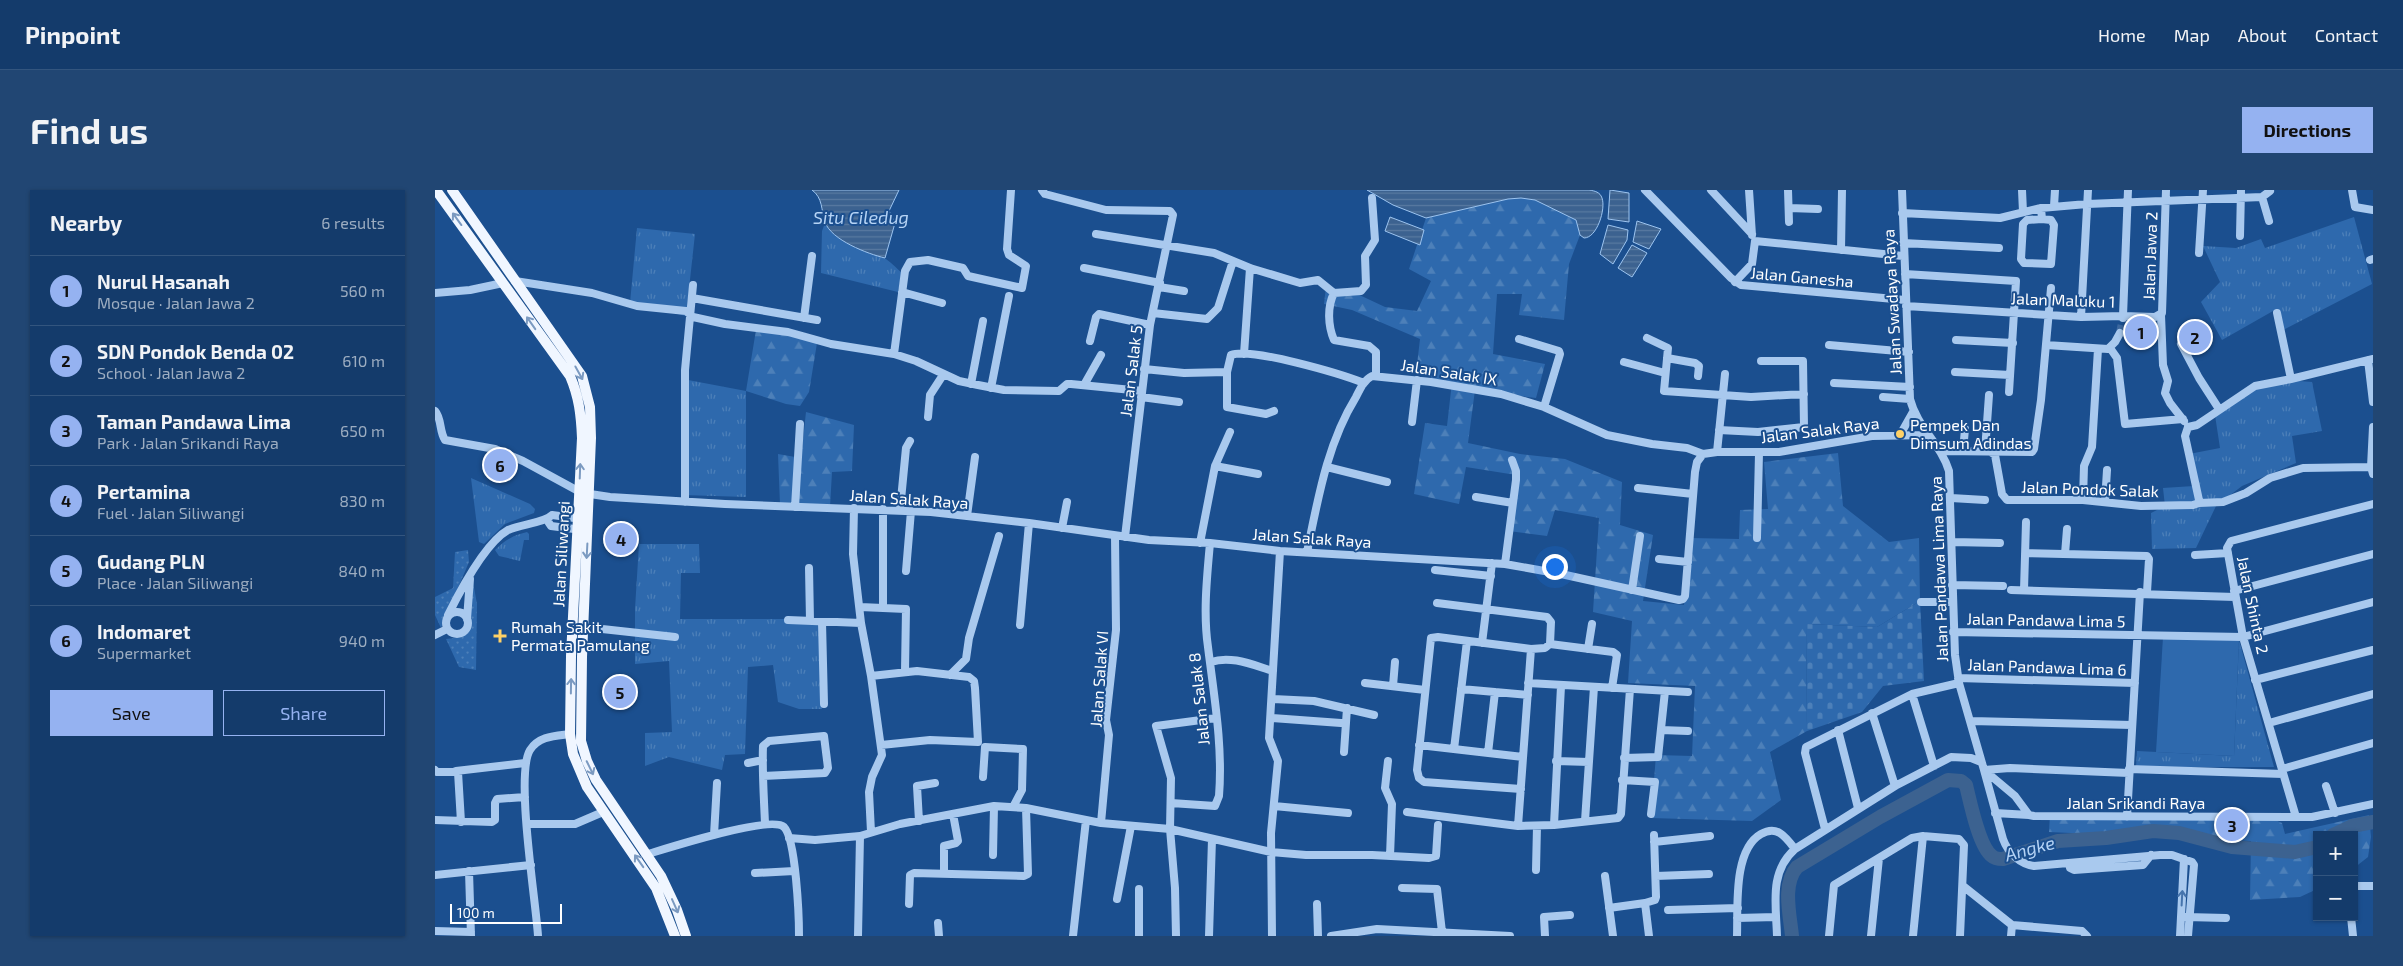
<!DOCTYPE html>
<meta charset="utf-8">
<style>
:root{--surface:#143b6b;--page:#214673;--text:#f1f3f6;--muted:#9dadc1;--line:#33557e;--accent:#95b2f1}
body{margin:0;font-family:"Exo 2",sans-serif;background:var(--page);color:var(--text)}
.controls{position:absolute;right:15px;bottom:15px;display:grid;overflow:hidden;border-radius:0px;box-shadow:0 1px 4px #0004}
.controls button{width:45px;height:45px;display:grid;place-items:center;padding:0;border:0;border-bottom:1px solid var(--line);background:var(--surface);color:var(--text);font:25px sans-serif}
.scale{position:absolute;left:15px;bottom:12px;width:112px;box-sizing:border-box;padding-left:5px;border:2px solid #fff;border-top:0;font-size:14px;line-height:18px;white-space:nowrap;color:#fff;-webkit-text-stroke:4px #1b4f8f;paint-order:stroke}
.you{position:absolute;left:1119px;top:376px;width:18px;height:18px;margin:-12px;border:4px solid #fff;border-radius:50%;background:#1a73e8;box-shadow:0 0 0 8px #1a73e833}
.badge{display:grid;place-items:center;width:32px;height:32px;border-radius:50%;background:var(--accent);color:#111;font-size:16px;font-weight:700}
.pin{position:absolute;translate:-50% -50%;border:2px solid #fff;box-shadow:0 1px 5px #0006}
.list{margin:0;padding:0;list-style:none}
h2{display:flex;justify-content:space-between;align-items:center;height:65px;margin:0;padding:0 20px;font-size:21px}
h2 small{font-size:16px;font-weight:400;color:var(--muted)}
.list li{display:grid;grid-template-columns:32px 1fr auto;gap:15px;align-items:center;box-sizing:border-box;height:70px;padding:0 20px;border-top:1px solid var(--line)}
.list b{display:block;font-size:19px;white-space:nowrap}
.list p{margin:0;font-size:16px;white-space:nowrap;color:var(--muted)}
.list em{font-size:16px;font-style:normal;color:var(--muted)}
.actions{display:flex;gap:10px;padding:15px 20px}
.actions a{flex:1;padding:11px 0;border:1px solid var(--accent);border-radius:0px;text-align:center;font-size:18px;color:var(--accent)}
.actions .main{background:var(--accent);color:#111}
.map{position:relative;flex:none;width:1938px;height:746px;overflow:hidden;border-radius:0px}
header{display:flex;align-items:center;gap:30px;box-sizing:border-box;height:70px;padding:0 25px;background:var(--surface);border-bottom:1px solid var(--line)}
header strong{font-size:24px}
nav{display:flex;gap:28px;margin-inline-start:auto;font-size:18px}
.intro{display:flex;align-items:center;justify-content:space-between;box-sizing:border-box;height:120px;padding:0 30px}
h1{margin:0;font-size:35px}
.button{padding:12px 22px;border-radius:0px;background:var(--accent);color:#111;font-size:18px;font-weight:700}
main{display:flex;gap:30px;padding:0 30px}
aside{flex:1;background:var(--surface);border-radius:0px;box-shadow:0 1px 4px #0004}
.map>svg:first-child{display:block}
.grass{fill:url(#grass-tufts)}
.forest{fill:url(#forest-firs)}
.cemetery{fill:url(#cemetery-stones)}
.garden{fill:url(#garden-dots)}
.pitch{fill:#2e69ad}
.water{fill:url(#water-rules);stroke:#9cc4f0}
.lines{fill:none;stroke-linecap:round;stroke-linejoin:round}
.river{stroke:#3c6290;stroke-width:14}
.minor-tunnel{stroke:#3d69a0;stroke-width:8;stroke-dasharray:8 4;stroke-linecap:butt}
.minor{stroke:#a9c9ee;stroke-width:8}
.major{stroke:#f0f6ff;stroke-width:10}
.oneway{stroke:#7b9ac1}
.oneway2{stroke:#4674ac}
.poi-dot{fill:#ffd166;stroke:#1b4f8f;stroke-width:2}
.labels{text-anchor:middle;stroke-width:4;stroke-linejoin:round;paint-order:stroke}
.street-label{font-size:16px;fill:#fff;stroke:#1b4f8f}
.poi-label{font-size:16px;fill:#fff;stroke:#1b4f8f;text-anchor:start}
.water-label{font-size:18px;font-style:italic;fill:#b5d3f5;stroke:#1b4f8f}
</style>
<header>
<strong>Pinpoint</strong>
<nav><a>Home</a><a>Map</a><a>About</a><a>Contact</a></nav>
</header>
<div class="intro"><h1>Find us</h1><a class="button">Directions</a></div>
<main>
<aside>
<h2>Nearby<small>6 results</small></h2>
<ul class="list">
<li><span class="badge">1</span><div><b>Nurul Hasanah</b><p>Mosque · Jalan Jawa 2</p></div><em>560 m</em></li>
<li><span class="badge">2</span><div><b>SDN Pondok Benda 02</b><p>School · Jalan Jawa 2</p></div><em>610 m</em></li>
<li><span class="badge">3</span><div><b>Taman Pandawa Lima</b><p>Park · Jalan Srikandi Raya</p></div><em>650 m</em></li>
<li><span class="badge">4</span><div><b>Pertamina</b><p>Fuel · Jalan Siliwangi</p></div><em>830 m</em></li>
<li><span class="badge">5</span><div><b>Gudang PLN</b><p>Place · Jalan Siliwangi</p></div><em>840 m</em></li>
<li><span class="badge">6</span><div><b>Indomaret</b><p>Supermarket</p></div><em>940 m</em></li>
</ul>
<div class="actions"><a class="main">Save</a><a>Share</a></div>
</aside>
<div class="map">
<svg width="1938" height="746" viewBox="0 0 1938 746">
<defs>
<pattern id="grass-tufts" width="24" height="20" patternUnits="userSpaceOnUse" patternTransform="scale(1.25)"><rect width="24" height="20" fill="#2e69ad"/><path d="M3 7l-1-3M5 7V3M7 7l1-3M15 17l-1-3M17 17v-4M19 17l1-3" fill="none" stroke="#4d80b9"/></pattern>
<pattern id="forest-firs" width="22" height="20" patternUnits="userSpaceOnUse" patternTransform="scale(1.25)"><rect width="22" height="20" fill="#2e69ad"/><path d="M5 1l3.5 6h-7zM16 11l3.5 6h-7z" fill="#4d80b9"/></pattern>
<pattern id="cemetery-stones" width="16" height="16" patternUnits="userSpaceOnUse" patternTransform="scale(1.25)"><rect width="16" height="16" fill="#2e69ad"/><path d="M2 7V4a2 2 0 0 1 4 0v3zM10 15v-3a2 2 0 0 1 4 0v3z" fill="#4d80b9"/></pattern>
<pattern id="garden-dots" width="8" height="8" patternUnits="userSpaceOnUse" patternTransform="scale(1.25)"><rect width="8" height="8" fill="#2e69ad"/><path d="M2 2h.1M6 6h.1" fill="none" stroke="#4d80b9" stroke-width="1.8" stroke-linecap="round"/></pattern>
<pattern id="water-rules" width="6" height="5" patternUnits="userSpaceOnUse" patternTransform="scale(1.25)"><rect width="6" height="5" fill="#3c6290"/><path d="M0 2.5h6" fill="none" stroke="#597aa1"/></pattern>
</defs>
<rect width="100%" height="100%" fill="#1b4f8f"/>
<path class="grass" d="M1919 27 1937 94 1846 141 1838 121 1787 150 1766 112 1785 92 1768 56 1801 58 1826 49 1830 58Z
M390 33C403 54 428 58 449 68 455 71 461 78 467 83L463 102 386 83 387 41Z
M202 38 260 44 251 126 195 113Z
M253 190 311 201V307L248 305Z
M1851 190 1877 192 1887 241 1857 246 1861 273 1807 296 1781 316 1761 358 1717 359 1716 323 1730 316 1728 298 1759 296 1754 264 1785 258 1780 225 1819 194Z
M36 288 95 314 100 319 99 323 70 334 49 354 44 352Z
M92 342 94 344V350H89L85 371 64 366 60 360C70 350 79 345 92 342Z
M204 354H264L265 383H246L245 429H385L387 519H364L343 512 338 475 313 477 310 564 290 565 287 580 234 567 210 576V543L237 542 234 471 200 474V419Z
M1804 450 1839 577H1701L1702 561 1799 566Z"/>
<path class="forest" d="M1086 8 1100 10 1141 30 1145 45 1134 74 1129 130 1084 125 1087 104H1062L1058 164 1110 174 1101 208 1040 200 1033 253 1085 264 1130 269 1187 292 1185 335 1218 345 1208 411 1249 415 1255 348 1304 349 1305 320 1333 319 1329 272 1403 263 1408 316 1454 352 1484 348 1485 411 1442 437 1371 434 1372 541 1335 562 1346 610 1317 631 1216 628 1221 565 1257 566 1260 496 1193 493 1197 431 1158 422 1164 328 1120 320 1112 346 1074 341 1081 285 1031 277 1024 314 979 304 990 233 1012 236 1017 192 999 190 982 175 985 149 917 120 889 114 891 97 918 102 950 117 982 121 996 91 974 79 991 28 1073 9Z
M321 140 355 142 382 153 374 202 365 216 351 214 311 201Z
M371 222 419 235 417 281 397 282 395 317 345 314 343 264 366 268Z
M1615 624 1829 625 1847 633 1850 644 1934 625 1936 647 1933 667 1919 678V645H1882V699L1865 707 1815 710 1816 651 1614 642Z"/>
<path class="cemetery" d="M1485 411 1489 491 1448 496 1427 522 1372 541 1371 434 1442 437Z"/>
<path class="garden" d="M33 360 34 372 6 438 0 425V407L18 398 20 362Z
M38 392 42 414 41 480 24 477 11 449 27 447 33 443 36 435 34 425Z"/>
<path class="pitch" d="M1728 447 1804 450 1799 566 1721 562Z"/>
<path class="water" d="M377 0H464L454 21 460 33 450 68C433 64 396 50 390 32 386 20 388 8 377 0Z
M932 0H1154C1160 1 1165 2 1167 8 1171 19 1162 48 1149 48L1145 45 1141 30 1100 10 1086 8 1073 9 991 28 958 15Z
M1175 0 1194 3V32L1173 29Z
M955 27 989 40 985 55 950 41Z
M1202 31 1226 39 1214 59 1198 52Z
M1173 35 1193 40 1192 50 1178 74 1165 64Z
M1197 55 1212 63 1197 87 1183 78Z"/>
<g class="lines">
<path class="river" d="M1917 636 1938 632
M1898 645 1917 636
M1357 746C1355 725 1347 694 1362 677L1445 627 1513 590 1526 591 1531 595C1535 611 1544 657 1557 666 1560 669 1564 669 1568 669L1623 651 1671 648 1718 641 1744 643 1797 657 1860 662 1882 657"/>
<path class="minor-tunnel" d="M1685 143 1688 128"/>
<path class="minor" d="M607 0 610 4 671 20 735 21 738 25 715 135 690 347
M1210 0 1296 88 1306 95 1470 110
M1276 0 1317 44
M1314 0 1317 45
M1353 0 1354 32
M1467 0 1475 209C1482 237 1506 254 1514 281L1520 465 1524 493 1549 580 1580 606 1594 625 1599 626 1877 627 1938 614
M1587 0 1588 22
M1917 0 1920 17 1938 20
M1827 7 1834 31
M937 8 940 50 930 66 931 95 926 101 899 103C892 117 893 136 899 150L934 156 941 162V185
M1619 16 1620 0
M1354 18 1383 19
M1606 18 1607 29 1616 30 1619 35 1616 74 1589 73 1586 69 1588 34 1592 30 1607 29
M1467 23 1565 28 1606 18 1652 14 1827 7 1835 1
M661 44 779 63 815 78 865 93 883 90 899 103
M1805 46 1806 0
M1320 51 1468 66
M1468 53 1564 58
M1406 60 1407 0
M1764 63 1768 0
M1935 70 1938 69
M649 78 725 93
M1470 84 1581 91 1574 202
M80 91 157 103 202 116 251 121 258 127 290 134 353 142 396 154 459 164 481 171 524 191 543 195 569 200 624 201 632 194H636L707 201
M1300 92 1317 74 1320 51
M724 97 749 101
M467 102 507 113
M0 103 35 100 68 93
M257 108 382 130
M1471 116 1646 127 1688 126 1693 0
M718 123 772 129 783 118 798 71
M1842 123 1856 189
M1726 125 1728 175 1733 191 1730 203 1735 213 1749 231
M1646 127 1653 0
M369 128 377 66
M1688 128V126L1720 127 1727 123 1731 0
M1212 148 1233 158 1229 201 1316 207 1369 204
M1084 149 1124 161 1125 164 1109 217
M1521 150 1578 153
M655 151 661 127 664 124 715 135
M1746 154 1764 188 1784 219
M1394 155 1474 162
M1611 155 1673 159 1680 152 1685 143
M1675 158 1682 168 1690 234 1748 229
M459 164 470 81 475 72 493 70 528 78 533 86 587 98 591 76 574 65 572 59 576 0
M809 164 815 78
M1232 168 1260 173 1264 176 1263 186
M1933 170 1938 212
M1189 172 1230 183
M709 179 749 183 792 182
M1520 182 1575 185
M1399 193 1475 197
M536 194 548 131
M649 195 666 165
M556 198 574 106
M706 207 744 212
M1448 207 1475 209
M0 221C7 229 4 241 10 250L60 259 88 271 145 302
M839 221 831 224 792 217V182L796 165C816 157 906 184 929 193
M493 227 495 205 508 185
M977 232 982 190
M1753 237 1762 235 1820 196 1856 189 1938 169
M1938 237 1936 277 1938 284
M1284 240 1323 242 1369 237 1368 171H1326
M1465 245 1478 222
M1505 261 1597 262 1599 259 1606 210 1616 98
M1528 261 1530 239
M1550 261 1554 205
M1282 262 1290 184
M1557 263 1560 265 1567 304 1572 310H1648L1706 316 1758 315 1764 313V310L1750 246 1753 237
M780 276 823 284
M892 277 952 292
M1203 298 1258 304
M155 304 175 307 290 314 496 322 594 333 714 350 775 353 845 361 1070 374 1126 384 1244 410 1248 409 1250 406 1260 282 1262 272 1268 264 1282 262H1344L1437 246 1492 245
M1041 307 1078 313
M1516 308 1550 310
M1648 310 1649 276 1657 257 1663 159
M250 312V180L258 95
M1670 312 1672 280
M1764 313 1788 312 1811 303 1835 288 1868 278 1936 277
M360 317 365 234
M419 318 418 364 426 433 436 486 447 565 437 587 434 602 436 642
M465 320 471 258 475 251
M532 326 540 267
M112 330 116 336 147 340
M627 338 632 312
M1322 348 1324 263
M1517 352 1565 353
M765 353 780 276 795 242
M872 362C883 309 892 254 921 207 925 199 929 190 937 186L996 192 1066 204 1109 217 1172 245 1217 254 1252 258 1268 264
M1590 363 1712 366 1714 369 1712 402
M1630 364 1632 339
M1760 365 1793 363
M1224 369 1253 372
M1070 374 1081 290V281L1077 270
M374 378 375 431
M1000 380 1056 386
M471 381 476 321
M1517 395 1568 396
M1197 400 1205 346
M1576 400 1800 407
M1589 400 1591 332
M1799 401 1938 364
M1486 412H1518
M1002 413 1112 427 1116 432 1115 454
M425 417 448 418V319
M448 418 471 419 470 481
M11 433a11 11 0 1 1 22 0a11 11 0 1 1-22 0Z
M13 425C25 401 50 353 73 340 86 334 109 333 117 325L147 329
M32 429 35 389
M353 430 426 433
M387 432 389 514
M585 435 594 333
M149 437 240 447
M1518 442 1808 447 1938 412
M0 445 12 439
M1047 453 1057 373
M1153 459 1157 434
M776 472C796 465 818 475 838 481
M515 485 531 469 534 448 564 346
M436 486 482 481 534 487 539 491 540 498 543 552 495 550 446 555
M1523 488 1700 493
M1820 490 1938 460
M930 493 990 500
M1093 493 1253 502
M958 496 960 472
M1026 499 1093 505
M1477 504 1499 576
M838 509 879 511 939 525
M1437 523 1460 596
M837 528 906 533
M1536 531 1697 535
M1834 533 1938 504
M1226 540 1253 541
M1403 540 1423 618
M984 555 1088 567
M1019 559 1032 451
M909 562 912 518
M1053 563 1060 502
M1189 568 1223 567 1230 501
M953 571 950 598 957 614 955 666
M1121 571 1154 572
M313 573 328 570
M1694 579 1848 584
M1847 579 1938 553
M0 580 2 582H23L26 632
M21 581 90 573
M1694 583 1575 578 1549 580 1568 649C1573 663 1585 674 1599 676L1725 665H1737L1757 672 1759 675 1753 746
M328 586 390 583 393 578 389 546 334 551 328 556C327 582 329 608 330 634
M548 587 550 557 588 559 587 600 578 617
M1187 590 1220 592 1216 624
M1891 596 1900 623
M1086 599 989 592 984 588 982 580 996 448 1003 447 1096 459 1110 458 1115 454 1178 462 1182 465 1177 498
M736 613 780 616 784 606C788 556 779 506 773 457 768 423 772 387 775 353
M839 616 913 623
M972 622 1083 636 1119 635 1183 628 1186 624 1195 499
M1560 623 1594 625
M1692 627 1705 402
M1861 627 1808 447 1792 358 1796 351 1938 314
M0 630 57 632 60 630V613L62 609 90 607
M484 631 482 596 500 593
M1150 631 1159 497
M666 633 674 545 671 530 681 440 680 346
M92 634H140L168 622
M1119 635 1126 496
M1083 636 1096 459
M1390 639 1370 563 1371 557 1477 504 1524 493
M279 645 282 593
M354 648 380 650 425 646 465 634 559 616 591 618 666 633 735 639 836 662 871 665H937L994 668 1001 666 1003 635
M1219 652 1275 646
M213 664C233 658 336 625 349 637 361 649 364 727 364 746
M558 665 559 616
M1634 673 1635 678 1639 680 1708 675 1716 665
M1101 680 1102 636
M34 681 36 746
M320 683 359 681
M509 683V656L521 653 523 651 518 624
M0 685 96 675
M1170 686 1178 746
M1221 686 1274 684
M1528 696 1577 735 1647 741 1652 746
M1919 696H1938
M967 698 1002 699 1007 742
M704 699V746
M682 709 696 636
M474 714 475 685 479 683 589 686 593 684 591 618
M882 714 883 746
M1174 718 1210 713
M1233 720 1303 718
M1751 727 1791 728
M1916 727 1918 746
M1302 728 1341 727
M503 733 504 746
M0 741 36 742
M103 746C101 712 80 584 95 560 104 546 120 546 135 544
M423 746 425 646
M638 746 651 630
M741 746 740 698 735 639 736 588 721 536 781 528
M774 746 777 649
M837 746 836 643 843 571 834 548 845 361
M896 746 942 739 1075 746
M1110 746 1109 727 1135 725
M1214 746 1210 713 1220 710 1221 707 1219 645
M1302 746C1303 717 1298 660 1326 644 1342 635 1350 646 1360 659
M1342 746C1341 714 1334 682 1360 659L1460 596 1516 567 1536 568 1546 572
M1394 746 1399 695 1477 648 1488 646 1524 649 1529 655 1525 746
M1436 746 1444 668
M1478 746 1488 646
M1576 746 1577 735
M1745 746 1749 669"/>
<path class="major" d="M1 0 135 186C144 207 146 225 147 248L136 466 135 544 138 564 152 597 221 698 240 746
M17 0 147 186 155 217 156 248 147 467 146 551 152 571 161 590 226 686 242 720 251 746"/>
</g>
<defs><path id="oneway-shaft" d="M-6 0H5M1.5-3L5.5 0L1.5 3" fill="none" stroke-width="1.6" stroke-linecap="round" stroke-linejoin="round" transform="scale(1.25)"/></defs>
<g class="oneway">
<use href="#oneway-shaft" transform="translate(22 29) rotate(-126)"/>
<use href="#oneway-shaft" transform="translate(96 133) rotate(-125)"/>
<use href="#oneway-shaft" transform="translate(144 183) rotate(61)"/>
<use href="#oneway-shaft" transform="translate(145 281) rotate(-88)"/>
<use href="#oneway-shaft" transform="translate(152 361) rotate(93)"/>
<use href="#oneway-shaft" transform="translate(136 496) rotate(-89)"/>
<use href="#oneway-shaft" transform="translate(155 578) rotate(64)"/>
<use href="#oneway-shaft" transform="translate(204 671) rotate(-125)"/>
<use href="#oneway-shaft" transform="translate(240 716) rotate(66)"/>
</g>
<use class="oneway2" href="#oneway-shaft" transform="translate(1747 708) rotate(-87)"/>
<g class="poi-dot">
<circle cx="1465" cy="244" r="5"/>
<path d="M62.5 438.5h5v5h5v5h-5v5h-5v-5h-5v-5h5z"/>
</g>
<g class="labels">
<g class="street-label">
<text transform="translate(1715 66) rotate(-88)" y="6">Jalan Jawa 2</text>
<text transform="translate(1367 87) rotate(5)" y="6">Jalan Ganesha</text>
<text transform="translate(1628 110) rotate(2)" y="6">Jalan Maluku 1</text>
<text transform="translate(1457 112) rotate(-93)" y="6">Jalan Swadaya Raya</text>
<text transform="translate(696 181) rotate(-83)" y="6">Jalan Salak 5</text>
<text transform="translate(1014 182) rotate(9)" y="6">Jalan Salak IX</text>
<text transform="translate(1385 240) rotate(-7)" y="6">Jalan Salak Raya</text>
<text transform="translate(1655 299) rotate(2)" y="6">Jalan Pondok Salak</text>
<text transform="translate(474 309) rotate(4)" y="6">Jalan Salak Raya</text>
<text transform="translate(877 348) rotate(4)" y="6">Jalan Salak Raya</text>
<text transform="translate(126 364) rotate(-87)" y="6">Jalan Siliwangi</text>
<text transform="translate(1504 379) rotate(-92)" y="6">Jalan Pandawa Lima Raya</text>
<text transform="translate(1818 415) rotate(78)" y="6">Jalan Shinta 2</text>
<text transform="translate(1611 430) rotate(1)" y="6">Jalan Pandawa Lima 5</text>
<text transform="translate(1612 477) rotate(2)" y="6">Jalan Pandawa Lima 6</text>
<text transform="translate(664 489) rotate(-86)" y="6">Jalan Salak VI</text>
<text transform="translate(764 509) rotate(-96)" y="6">Jalan Salak 8</text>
<text x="1701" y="619">Jalan Srikandi Raya</text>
</g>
<g class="poi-label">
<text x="1475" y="241">Pempek Dan<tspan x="1475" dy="18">Dimsum Adindas</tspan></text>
<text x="76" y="443">Rumah Sakit<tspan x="76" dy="18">Permata Pamulang</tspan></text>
</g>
<g class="water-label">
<text x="426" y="34">Situ Ciledug</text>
<text transform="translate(1595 659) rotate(-15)" y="6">Angke</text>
</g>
</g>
</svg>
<div class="controls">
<button>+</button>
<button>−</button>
</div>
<div class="scale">100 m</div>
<div class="you"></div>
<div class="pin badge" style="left:1706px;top:142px">1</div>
<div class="pin badge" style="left:1760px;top:147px">2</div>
<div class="pin badge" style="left:1797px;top:635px">3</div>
<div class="pin badge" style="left:186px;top:349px">4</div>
<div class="pin badge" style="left:185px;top:502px">5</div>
<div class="pin badge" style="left:65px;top:275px">6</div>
</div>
</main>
